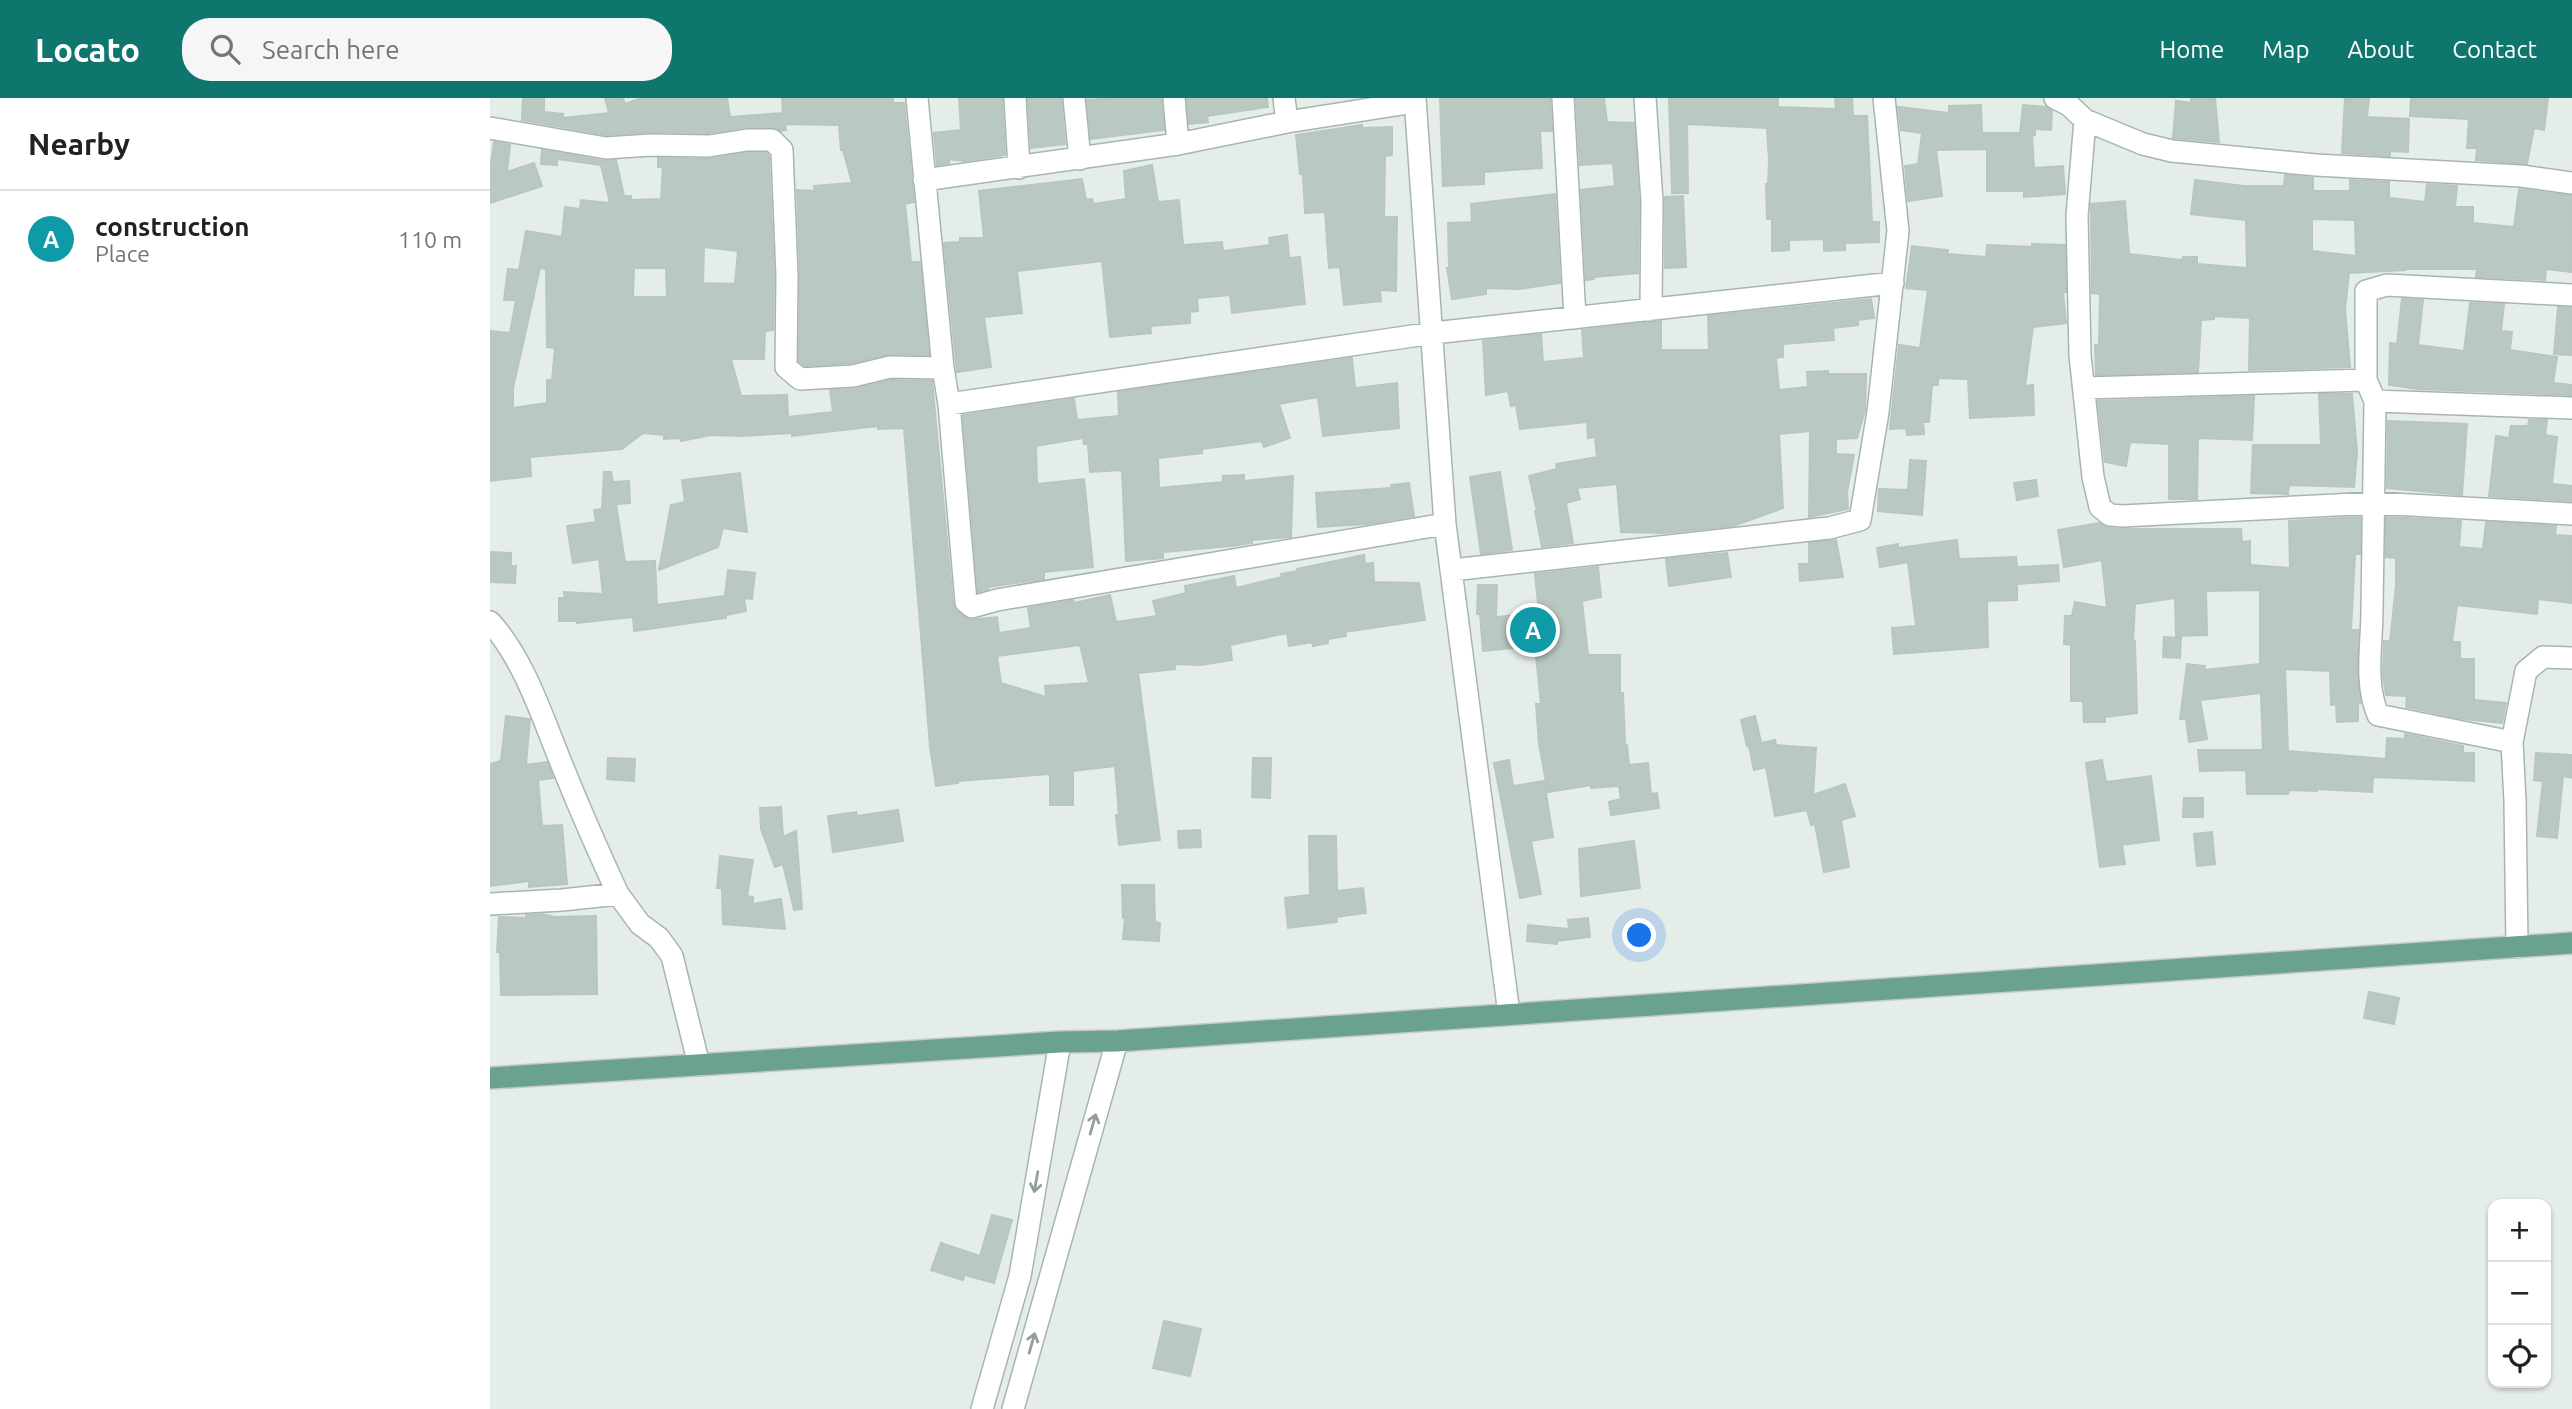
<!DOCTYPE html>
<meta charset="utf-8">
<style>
:root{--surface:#fff;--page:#f6f6f6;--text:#202124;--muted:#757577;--line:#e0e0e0;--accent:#0f766e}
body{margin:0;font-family:Ubuntu,sans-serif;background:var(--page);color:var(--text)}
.controls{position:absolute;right:21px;bottom:21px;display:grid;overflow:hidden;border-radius:14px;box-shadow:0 2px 5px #0004}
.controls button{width:63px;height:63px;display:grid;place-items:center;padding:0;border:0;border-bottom:2px solid var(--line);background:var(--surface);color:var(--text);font:35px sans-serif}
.you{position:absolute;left:1150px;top:838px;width:24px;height:24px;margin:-18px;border:5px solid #fff;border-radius:50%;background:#1a73e8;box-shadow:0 0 0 10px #1a73e833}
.badge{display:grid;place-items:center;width:46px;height:46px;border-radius:50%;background:var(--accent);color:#fff;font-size:23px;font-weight:700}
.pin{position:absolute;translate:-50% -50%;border:4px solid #fff;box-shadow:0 2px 7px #0006}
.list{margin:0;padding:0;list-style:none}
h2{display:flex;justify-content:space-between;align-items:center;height:91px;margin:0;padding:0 28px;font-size:30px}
h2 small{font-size:23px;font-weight:400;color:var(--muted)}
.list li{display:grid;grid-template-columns:46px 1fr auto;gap:21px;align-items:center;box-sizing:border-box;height:98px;padding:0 28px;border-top:2px solid var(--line)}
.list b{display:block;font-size:26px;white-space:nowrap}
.list p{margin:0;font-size:23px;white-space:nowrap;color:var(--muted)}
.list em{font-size:23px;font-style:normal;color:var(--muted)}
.icon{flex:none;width:38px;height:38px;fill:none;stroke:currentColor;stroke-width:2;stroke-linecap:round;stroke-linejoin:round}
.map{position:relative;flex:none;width:2082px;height:1311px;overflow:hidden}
header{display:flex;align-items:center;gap:42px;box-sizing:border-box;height:98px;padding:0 35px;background:var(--accent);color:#fff}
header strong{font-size:33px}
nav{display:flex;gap:38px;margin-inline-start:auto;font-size:24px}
.search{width:490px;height:63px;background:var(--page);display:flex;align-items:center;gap:18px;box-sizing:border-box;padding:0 24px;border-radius:28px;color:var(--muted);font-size:26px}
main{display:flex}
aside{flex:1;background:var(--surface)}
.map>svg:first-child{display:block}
.building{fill:#bac8c2;stroke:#b7c7bf;stroke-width:2;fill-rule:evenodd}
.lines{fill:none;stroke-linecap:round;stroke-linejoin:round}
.minor-casing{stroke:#a7b5b0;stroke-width:24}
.primary-casing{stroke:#c2c9c7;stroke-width:24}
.minor{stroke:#fff;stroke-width:21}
.primary{stroke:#6ba190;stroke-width:21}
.oneway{stroke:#929e9a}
</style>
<header>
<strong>Locato</strong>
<div class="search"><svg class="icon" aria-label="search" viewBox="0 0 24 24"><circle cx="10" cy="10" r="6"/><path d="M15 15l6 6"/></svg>Search here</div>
<nav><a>Home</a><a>Map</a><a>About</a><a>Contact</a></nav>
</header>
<main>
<aside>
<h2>Nearby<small></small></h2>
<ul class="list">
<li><span class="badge" style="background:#0f9aa8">A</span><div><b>construction</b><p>Place</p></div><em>110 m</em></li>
</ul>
</aside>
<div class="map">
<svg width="2082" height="1311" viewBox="0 0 2082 1311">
<rect width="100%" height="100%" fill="#e5ede9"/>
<path class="building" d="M33 0H54V14L73 16V20L119 15 115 0H133L135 6 152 0H237L240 19 293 15 292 0H403V5H414L424 104 415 106 421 164H430L439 257 400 256 361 265 315 268 309 263 310 177 307 92 325 93 324 88 362 85 353 52H351L349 27 295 26 296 32 291 33 283 29H257L218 35 160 34 117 37 32 22Z
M469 0H512L515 57 474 63 459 61V65L447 67 444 35 471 32Z
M538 0H571L575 46 541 50Z
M623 0H671L674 32 601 41 597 2Z
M697 0H777L778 9 717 18 718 24 699 26Z
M950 0H1060L1062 33H1050L1052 70 994 74V86L953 88Z
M1086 0H1114L1117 24 1144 25 1149 103 1148 175 1104 179V181L1096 182 1091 92 1125 88 1123 65 1090 67Z
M1179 0H1288V9L1346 11 1345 0H1362L1363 18H1377L1382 124H1389V144L1355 145V152L1334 153V141L1299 142V152L1282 153V121H1277L1276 86H1278L1279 63 1277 30 1197 26 1198 95H1182Z
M1701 0H1725L1729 44 1683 40 1686 3 1701 5Z
M1855 0H1879L1877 19 1919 21 1918 54 1900 53V58L1852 55Z
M1921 0H2058L2054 32 2044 30 2037 66 1986 62 1987 50H1977L1979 21 1920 18Z
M1491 7 1492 35H1530L1533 7 1556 9 1562 13 1561 32 1545 31V37H1542L1544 70 1573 68 1575 96 1534 99V93H1497V51L1446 52 1452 98 1418 103 1415 68 1428 66 1432 35 1411 32 1408 9 1459 15V8Z
M872 27V30L902 29V57L895 58 894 119H907L906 193 890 192 891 203 854 207 850 169 839 170 835 114 815 115 813 76H810L806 37Z
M4 44 20 47 17 74 44 65 52 88 0 105V72Z
M52 52 114 63 126 62 134 98H141V102L171 101 173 69H168V60L219 61 258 55H277L279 58 284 178 283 232 275 233 274 261H241L251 298 297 297 298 319 343 314 340 292 366 291 401 282 442 283 463 505 465 511 474 519 480 522 507 519 509 535 541 530 538 510 583 502 584 505 620 497 626 524 667 518 663 503 696 495 695 488 744 478 746 490 792 479 791 476 808 473 807 471 874 457 875 466 883 465 884 484 929 485 935 522 855 534 856 538 838 541V545L823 548 822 544 799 548 797 535 740 547 742 562 711 567 685 566V571L648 575 670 742 629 747 626 717H629L625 668 583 673V707H560V676L468 683V685L446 688 440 648 414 330 388 331V328L302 338V335L252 338 221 337 191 343 190 340 174 341V337L153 335 132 351 40 359 41 378 0 383V233L20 235 26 202H14L18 171 29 172 36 133 72 139 75 109 90 111 91 102 120 105 111 67 67 61V67L51 66ZM214 149 248 153 245 186 213 185ZM50 170 56 171 57 249 65 250 62 282H57V305L23 310V290ZM144 170H176L177 199H143ZM590 547 599 585 555 588 556 599 511 585 507 558Z
M662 67 668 104 689 102 693 147 732 144 733 153 780 147 779 140 797 137 799 160 810 159 815 206 742 215 740 197 707 200 708 213 700 214V225L660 228 661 235 620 239 612 163 527 173 532 215 494 219 501 269 467 274 454 145 470 144V140H494L489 93 592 81 596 102 602 101 603 106 636 101 634 73Z
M1795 77 1823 80V93H1860V82L1899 84V100L1935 104 1937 86 1967 88 1965 109H1983V125L2024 129 2029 91 2082 98V174L2056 171 2055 182 1986 179 1987 171H1915V172L1859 175 1855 211 1860 269 1759 272 1760 220 1724 218V221L1711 222 1708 274 1606 277 1605 247H1609L1610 196 1602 195 1601 106 1635 103 1639 156 1692 162 1693 159H1707V166L1757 170 1756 122 1701 116 1705 82 1754 88H1794ZM1822 121 1865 122 1866 158 1822 153Z
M1065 96 1070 185 1029 191 996 190V196L962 201 957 170H959L958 125 982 124 981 106Z
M1193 98 1196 169 1175 170V99Z
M1542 146 1575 147 1576 194H1573L1576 225 1543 229 1535 288 1543 287 1544 317 1480 320 1478 281 1448 280V287H1442L1439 324H1433L1434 336 1417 337 1416 330 1400 331 1409 247 1430 250 1438 192 1416 190 1422 148 1458 152 1457 156 1496 159 1497 147 1542 149Z
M1381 201 1384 220 1368 222V227L1343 230 1344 242 1293 246V259L1286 260 1289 292 1318 289 1317 274 1338 273V276H1376L1375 312 1367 340 1346 341V356L1364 357 1357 394 1358 411 1319 419 1320 333 1289 336 1293 410 1243 428 1174 435 1131 434 1127 386 1087 390 1090 401 1076 405 1083 445 1052 449 1045 413H1047L1039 378 1067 371 1066 366 1107 359 1105 339 1098 340 1097 324 1030 331 1026 307 1021 308 1018 293 996 297 993 243 1051 236 1053 264 1094 260 1092 232 1171 223V252H1219L1218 218Z
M1912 201 1933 202 1928 247 1974 253 1980 205 2014 206 2011 233 2022 234 2020 252 2067 259 2063 285 2082 287V297L1928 291 1899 287 1900 245 1907 246Z
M2068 209 2082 210V257L2064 256Z
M862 260 865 290 907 285 909 330 833 338 828 299 789 306 800 340 774 349 772 343 712 351V355L668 360 669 390 733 384V378L754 377V383L803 378 801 439 762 442V445L742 448 673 454V460L636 463 632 372 600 374 598 346H594L593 340 546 348 547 386 594 381 603 469 554 474V481L498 489V491L488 494 473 317 584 301 587 322 629 318 628 294Z
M1829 296H1862L1867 354 1864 389 1799 387 1798 396 1761 395 1763 347H1831Z
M1764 298 1762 342 1708 340 1707 401H1679V346L1640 344 1636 368 1615 364 1608 303Z
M2039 322H2057L2055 337 2067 339 2062 386 2082 388V403L1999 398 2006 338 2019 340 2021 328H2038Z
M1898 323 1977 326 1972 397 1897 390Z
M1420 362 1436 363 1432 417 1388 413 1389 391 1418 392Z
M114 374H121L123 384 139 383 140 405 126 406 135 464 165 463 167 507 235 498 238 472 265 475 262 501 254 500 256 513 236 517V520L144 533 143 519 87 525V523H69V500H75L74 494 113 496 109 461 83 465 77 428 106 424 104 412 112 411Z
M1010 374 1022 452 991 456 980 379Z
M250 375 257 434 233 430 228 449 169 472 181 407 195 404 192 382Z
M1546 382 1548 398 1527 402 1524 385Z
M919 385 924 418 877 426 828 429 826 395 902 390 901 387Z
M1870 419V456H1865L1861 532H1868L1867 579 1871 605 1868 606V623L1847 624 1846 606 1841 607 1840 573 1795 571 1798 653 1896 661 1897 640 1915 641V636L1973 648V655H1984V683L1883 679 1882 694 1827 691V693L1799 692 1798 696H1757L1756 672 1710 673 1708 652H1773L1771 595 1710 602 1717 641 1699 644 1696 621H1690L1697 566 1715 568 1714 572 1770 566V492L1716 493 1717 537 1686 538 1685 500 1645 506 1643 544 1645 543 1647 615 1615 619V624H1594L1593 603H1581V547L1574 546 1575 518H1582L1585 504 1617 510 1612 462 1574 469 1568 432 1609 425 1618 430 1631 431H1751L1752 444 1760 443V467L1800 470 1799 423Z
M1896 419 1971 423 1969 449 1993 451 1996 424 2066 428 2065 437 2082 438V505L2048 501 2047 516 1967 507 1962 544H1970V561H1984V602L2016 605 2012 625 1974 621 1916 609 1917 598 1896 597 1893 578 1894 543H1900L1906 488V460L1896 459Z
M1346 442 1353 479 1310 483 1309 466H1319V445Z
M1467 442 1469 461 1526 459 1527 469 1568 467 1569 483 1527 486V502L1497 503 1498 549 1404 556 1402 530 1426 528 1418 464 1390 469 1387 450 1408 446V450Z
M0 454 21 455V468H26L25 485 0 484Z
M1237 455 1241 479 1179 488 1176 461Z
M1108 469 1111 499 1092 503 1098 557H1130V595H1133L1135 647H1137L1139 667 1158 665 1161 696 1167 695 1169 710 1121 717 1119 704 1131 701 1129 688 1101 690V687L1058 694 1049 646 1046 606H1051L1045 548 993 553 990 516H987L988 487H1007L1006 519 1049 515 1045 476Z
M1674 539 1691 540 1690 560 1673 559Z
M16 618 40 621 36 667 57 664 63 680 48 682 52 728 72 727 77 786 39 789V783L0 788V666L11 663Z
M1265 618 1271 644 1257 648 1251 622Z
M1285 642 1286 647 1326 650 1323 697 1355 686 1365 718 1351 722 1359 769 1334 774 1325 726 1321 727 1317 712 1285 718 1276 669 1264 672 1259 648Z
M2046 655 2082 657V680L2073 678 2067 740 2047 738 2053 683 2044 682Z
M118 660 145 661 144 683 117 681Z
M763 660H781L780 700 762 699Z
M1019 662 1023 688 1054 683 1063 739 1041 743 1051 796 1030 800 1004 665Z
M1612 662 1616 684 1661 678 1669 742 1632 747 1635 766 1610 769 1596 665Z
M1694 700H1713V719H1693Z
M291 709 293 739 306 733 312 811 304 812 293 766 285 769 271 731 270 710Z
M408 712 413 743 343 754 338 718 366 714 367 718Z
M710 732 711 749 689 750 688 733Z
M1722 734 1725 766 1707 768 1704 736Z
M819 738H846L847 793 873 790 876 815 846 819 847 824 798 830 795 800 820 797Z
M1144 743 1150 790 1091 798 1089 751Z
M230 758 263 762 257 798 263 799V806L291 801 295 831 233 826 232 790H227Z
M632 787H664L665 824 670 825 669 843 633 841 635 820H633Z
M52 816 64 819 106 818 107 896 11 897 10 854H7L9 819 36 820V817Z
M1098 820 1100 839 1067 843V846L1037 843 1038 827 1079 831 1078 822Z
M1879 894 1909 900 1904 926 1874 920Z
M502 1117 522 1122 504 1185 475 1177 473 1182 441 1172 451 1145 490 1158Z
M674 1223 711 1231 700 1278 663 1270Z"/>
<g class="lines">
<g class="minor-casing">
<path id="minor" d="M427 0 453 270 459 306 476 504 482 509 507 502 955 426
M525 0 529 70
M584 0 590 61
M684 0 688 46
M794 0 797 24
M925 0 955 426 1019 916
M1073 0 1085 220
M1155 0 1162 103 1161 212
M1565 0 1579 7 1595 22 1653 46 1682 53 1826 67 2031 78 2082 85
M1595 22 1587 118 1590 257 1603 379 1610 409 1620 417 1632 418 1884 405 2082 416
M0 30 116 50 161 47 219 48 257 42H282L292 52 297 178 296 269 310 281 363 278 400 269 453 270
M434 82 688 46 797 24 925 4
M1595 290 1876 282
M1885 303 2082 310
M459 306 943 235 1403 185
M962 472 1339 430 1370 422 1388 314 1408 133 1394 0
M0 524C35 562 54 624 74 672 91 714 109 755 128 796
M2022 644 1888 617C1874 583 1882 548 1882 512 1883 442 1884 373 1885 303L1876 282V193L1897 187 2082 197
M0 806 72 802 128 796 150 826 169 840 182 858 209 967
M2027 849 2025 703 2022 644 2036 573 2053 559 2082 560
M492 1311 530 1178 570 944
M523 1311 627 943"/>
</g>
<g class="primary-casing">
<path id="primary" d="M0 980 570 944 627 943 2082 845"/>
</g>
<use href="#minor" class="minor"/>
<use href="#primary" class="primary"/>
</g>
<defs><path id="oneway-shaft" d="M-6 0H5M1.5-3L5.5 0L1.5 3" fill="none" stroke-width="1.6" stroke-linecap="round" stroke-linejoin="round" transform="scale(1.75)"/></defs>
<g class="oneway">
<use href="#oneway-shaft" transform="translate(603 1026) rotate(-74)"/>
<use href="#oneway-shaft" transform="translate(546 1084) rotate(100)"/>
<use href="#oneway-shaft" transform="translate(542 1245) rotate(-74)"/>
</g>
</svg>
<div class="controls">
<button>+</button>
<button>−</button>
<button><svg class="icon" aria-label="locate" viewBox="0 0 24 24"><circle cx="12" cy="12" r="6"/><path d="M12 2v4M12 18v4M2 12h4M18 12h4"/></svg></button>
</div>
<div class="you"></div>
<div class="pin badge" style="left:1043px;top:532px;background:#0f9aa8">A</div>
</div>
</main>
